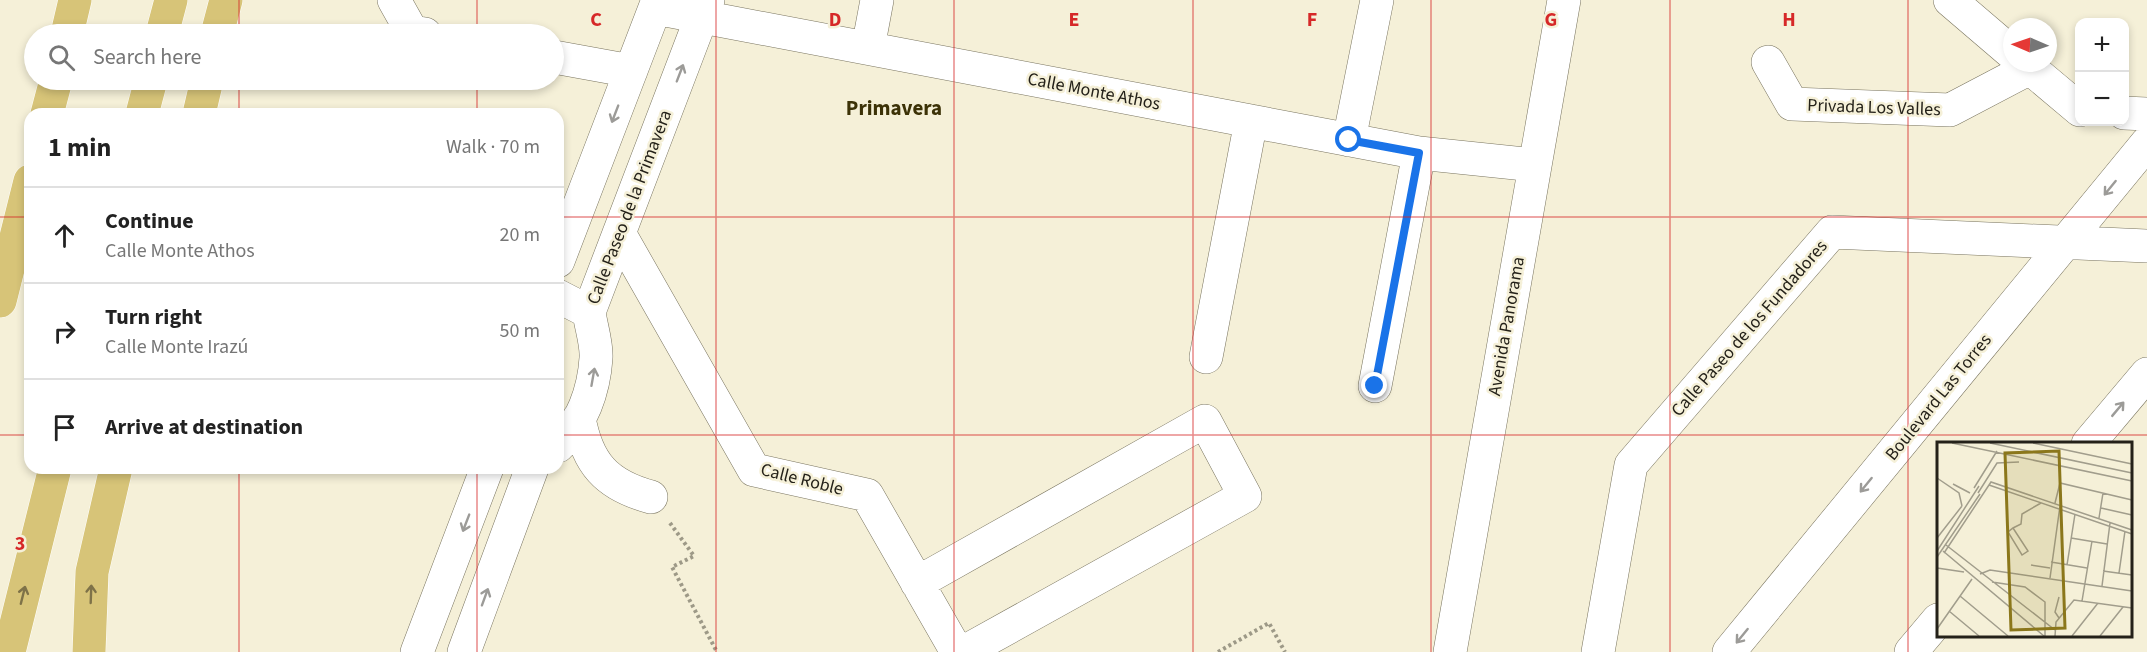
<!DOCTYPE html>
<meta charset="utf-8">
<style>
:root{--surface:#fff;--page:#f2f2f2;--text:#222;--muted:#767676;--line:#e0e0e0}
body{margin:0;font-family:"Source Sans 3",sans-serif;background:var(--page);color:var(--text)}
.controls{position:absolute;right:18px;top:18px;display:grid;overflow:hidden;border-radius:12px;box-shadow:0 3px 9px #0003}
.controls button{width:54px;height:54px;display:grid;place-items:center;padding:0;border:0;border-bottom:2px solid var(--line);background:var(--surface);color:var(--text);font:30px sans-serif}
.compass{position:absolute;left:2003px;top:18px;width:54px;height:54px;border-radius:50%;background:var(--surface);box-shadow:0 3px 9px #0003;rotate:272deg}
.stop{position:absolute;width:18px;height:18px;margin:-14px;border:4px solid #1a73e8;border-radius:50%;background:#fff}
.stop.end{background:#1a73e8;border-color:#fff;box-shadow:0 2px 6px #0008}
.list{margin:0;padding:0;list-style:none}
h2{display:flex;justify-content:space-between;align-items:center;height:78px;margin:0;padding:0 24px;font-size:26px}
h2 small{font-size:20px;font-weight:400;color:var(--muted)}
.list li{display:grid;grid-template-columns:39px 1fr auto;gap:18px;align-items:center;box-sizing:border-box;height:96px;padding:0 24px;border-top:2px solid var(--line)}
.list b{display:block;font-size:22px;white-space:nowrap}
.list p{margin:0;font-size:20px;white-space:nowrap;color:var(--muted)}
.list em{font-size:20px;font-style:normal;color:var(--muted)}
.icon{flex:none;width:33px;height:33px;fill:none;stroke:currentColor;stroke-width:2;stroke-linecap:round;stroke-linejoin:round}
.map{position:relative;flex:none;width:2147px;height:652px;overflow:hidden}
.search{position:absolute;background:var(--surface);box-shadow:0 3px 9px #0003;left:24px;top:24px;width:540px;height:66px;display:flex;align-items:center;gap:15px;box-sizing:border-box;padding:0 21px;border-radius:33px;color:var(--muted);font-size:22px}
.panel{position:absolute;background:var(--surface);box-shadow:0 3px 9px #0003;left:24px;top:108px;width:540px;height:366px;border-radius:18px}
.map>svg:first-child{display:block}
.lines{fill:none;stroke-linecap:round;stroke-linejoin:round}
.street-casing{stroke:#79745f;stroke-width:34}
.highway-casing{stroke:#fff;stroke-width:34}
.path{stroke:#9d9987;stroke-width:4;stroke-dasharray:3 3;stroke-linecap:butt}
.street{stroke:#fff;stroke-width:33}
.highway{stroke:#d7c478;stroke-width:33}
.oneway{stroke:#9c9b98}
.oneway2{stroke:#7e7248}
.route{stroke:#1a73e8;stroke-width:8}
.grid{fill:none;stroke:#d62828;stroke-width:1.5;stroke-opacity:0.55}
.labels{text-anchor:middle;stroke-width:5;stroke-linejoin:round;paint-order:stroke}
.street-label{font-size:18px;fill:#242119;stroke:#f5f0d8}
.quarter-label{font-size:21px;font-weight:bold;fill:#3c3207;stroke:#f5f0d8}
.inset-road{fill:none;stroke:#a19d8c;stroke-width:1.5}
.view{fill:#8b771b;fill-opacity:0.15;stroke:#8b771b;stroke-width:3}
.inset-edge{fill:none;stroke:#242119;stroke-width:3}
.grid-label{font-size:20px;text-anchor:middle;font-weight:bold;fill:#d62828;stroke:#f5f0d8;stroke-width:5;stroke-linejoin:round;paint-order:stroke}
</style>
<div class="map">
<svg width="2147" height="652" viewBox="0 0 2147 652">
<rect width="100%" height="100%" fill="#f5f0d8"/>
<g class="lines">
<g class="street-casing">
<path id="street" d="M394 0 412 32 425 34
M1950 0 2012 53
M655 8 1419 153 1534 165
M868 48 877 0
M554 57 631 71
M1768 62 1792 104 1950 110 2030 68
M2024 63 2080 110
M2124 113 2147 114
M1349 140 1377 0
M619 233 754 470 867 495 957 652
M558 261 658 0
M558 296 589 312
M1206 357 1251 121
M1375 386 1419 153
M579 418C587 463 606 485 651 497
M2088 444 2147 374
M558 446C582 425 594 390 596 358 597 344 591 327 589 312L708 0
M917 583 1205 421 1245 496 964 652
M417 652 487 468
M464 652 532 468
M1450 652 1564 0
M1598 652 1631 465 1832 232 2147 246
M1729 652 2147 143
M1911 652 1938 620"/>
</g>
<g class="highway-casing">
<path id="highway" d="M67 34 75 0
M162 34 171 0
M217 34 226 0
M47 114 56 80
M142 114 151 80
M199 114 207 80
M0 301 30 181
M9 652 55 468
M89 652 92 572 116 468"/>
</g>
<path class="path" d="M670 523 694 556 672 567 717 652
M1218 652 1269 623 1285 652"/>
<use href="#street" class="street"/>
<use href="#highway" class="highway"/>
</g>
<defs><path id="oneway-shaft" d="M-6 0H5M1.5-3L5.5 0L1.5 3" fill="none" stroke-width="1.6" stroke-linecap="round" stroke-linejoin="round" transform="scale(1.5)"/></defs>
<g class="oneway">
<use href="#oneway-shaft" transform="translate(680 73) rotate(-69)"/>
<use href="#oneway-shaft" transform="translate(615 114) rotate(111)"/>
<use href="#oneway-shaft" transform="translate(2110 188) rotate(129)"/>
<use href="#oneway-shaft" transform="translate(593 377) rotate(-80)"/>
<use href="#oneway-shaft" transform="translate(2118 409) rotate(-50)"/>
<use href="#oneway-shaft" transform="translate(1866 485) rotate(129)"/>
<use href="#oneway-shaft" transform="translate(466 523) rotate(111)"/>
<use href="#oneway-shaft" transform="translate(485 597) rotate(-70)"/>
<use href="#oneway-shaft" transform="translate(1742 636) rotate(129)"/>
</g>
<g class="oneway2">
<use href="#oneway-shaft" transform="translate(91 594) rotate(-88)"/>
<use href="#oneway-shaft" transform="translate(23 595) rotate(-76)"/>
</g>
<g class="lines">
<path class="route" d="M1349 140 1419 153 1375 386"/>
</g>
<path class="grid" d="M239 0V34M477 0V34M716 0V652M954 0V652M1193 0V652M1431 0V652M1670 0V652M1908 0V652M239 80V114M477 80V114M0 217H30M558 217H2147M0 435H30M558 435H2147M239 468V652M477 468V652"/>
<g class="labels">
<g class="street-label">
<text transform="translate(1094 91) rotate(11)" y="6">Calle Monte Athos</text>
<text transform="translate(1874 107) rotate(2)" y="6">Privada Los Valles</text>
<text transform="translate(629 207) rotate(-69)" y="6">Calle Paseo de la Primavera</text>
<text transform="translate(1506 326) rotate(-80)" y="6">Avenida Panorama</text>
<text transform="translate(1749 328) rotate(-49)" y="6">Calle Paseo de los Fundadores</text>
<text transform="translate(1938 397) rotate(-51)" y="6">Boulevard Las Torres</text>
<text transform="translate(802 479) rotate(14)" y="6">Calle Roble</text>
</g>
<g class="quarter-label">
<text x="894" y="115">Primavera</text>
</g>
</g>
<g transform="translate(1937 442)">
<rect width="195" height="195" fill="#f5f0d8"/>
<path class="inset-road" d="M15 1 195 39M53 1 195 31M96 1 195 22M0 36 22 51 25 64M16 42 33 51M52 43 195 92M37 46 60 9M41 51 60 21 82 20M118 61 123 41 195 58M164 66 195 73M162 76 166 51M76 86 91 109 85 113 71 90 76 86 84 82 85 72 104 61M0 96 25 64M134 96 170 102M9 103 118 188M0 109 42 44M6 109 107 194M7 111 54 40 195 88M0 115 43 52M114 120 150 126M94 123 113 126M130 123 138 72M0 126 27 130M166 129 195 133M182 131 188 89M43 132 53 128 195 149M113 136 123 64M55 140 88 145 108 160V194M165 144 173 81M23 154 71 194M122 155 118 170 122 176M145 159 155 99M12 169 42 194M0 187 35 137M118 194 119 180 137 158 195 166M135 194 161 161M163 194 186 165"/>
<path class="view" d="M122 9 128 186 74 188 68 11Z"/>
<rect width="195" height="195" class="inset-edge"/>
</g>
<g class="grid-label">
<text x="596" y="26">C</text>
<text x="835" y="26">D</text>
<text x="1074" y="26">E</text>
<text x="1312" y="26">F</text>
<text x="1551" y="26">G</text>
<text x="1789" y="26">H</text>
<text x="20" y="550">3</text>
</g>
</svg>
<div class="controls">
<button>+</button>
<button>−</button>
</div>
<svg class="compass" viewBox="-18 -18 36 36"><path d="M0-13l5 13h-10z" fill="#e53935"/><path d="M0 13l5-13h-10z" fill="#767676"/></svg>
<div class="stop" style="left:1349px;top:140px"></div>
<div class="stop end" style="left:1375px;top:386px"></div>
<div class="search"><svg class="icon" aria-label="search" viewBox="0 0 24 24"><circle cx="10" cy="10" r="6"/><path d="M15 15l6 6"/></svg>Search here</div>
<section class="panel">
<h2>1 min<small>Walk · 70 m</small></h2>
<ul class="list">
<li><svg class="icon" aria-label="ahead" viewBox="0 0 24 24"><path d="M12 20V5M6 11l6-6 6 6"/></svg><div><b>Continue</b><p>Calle Monte Athos</p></div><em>20 m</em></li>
<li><svg class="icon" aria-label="right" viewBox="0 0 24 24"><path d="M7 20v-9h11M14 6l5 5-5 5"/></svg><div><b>Turn right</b><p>Calle Monte Irazú</p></div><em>50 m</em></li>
<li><svg class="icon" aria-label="arrive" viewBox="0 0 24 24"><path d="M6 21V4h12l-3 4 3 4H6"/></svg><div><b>Arrive at destination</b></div></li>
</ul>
</section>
</div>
